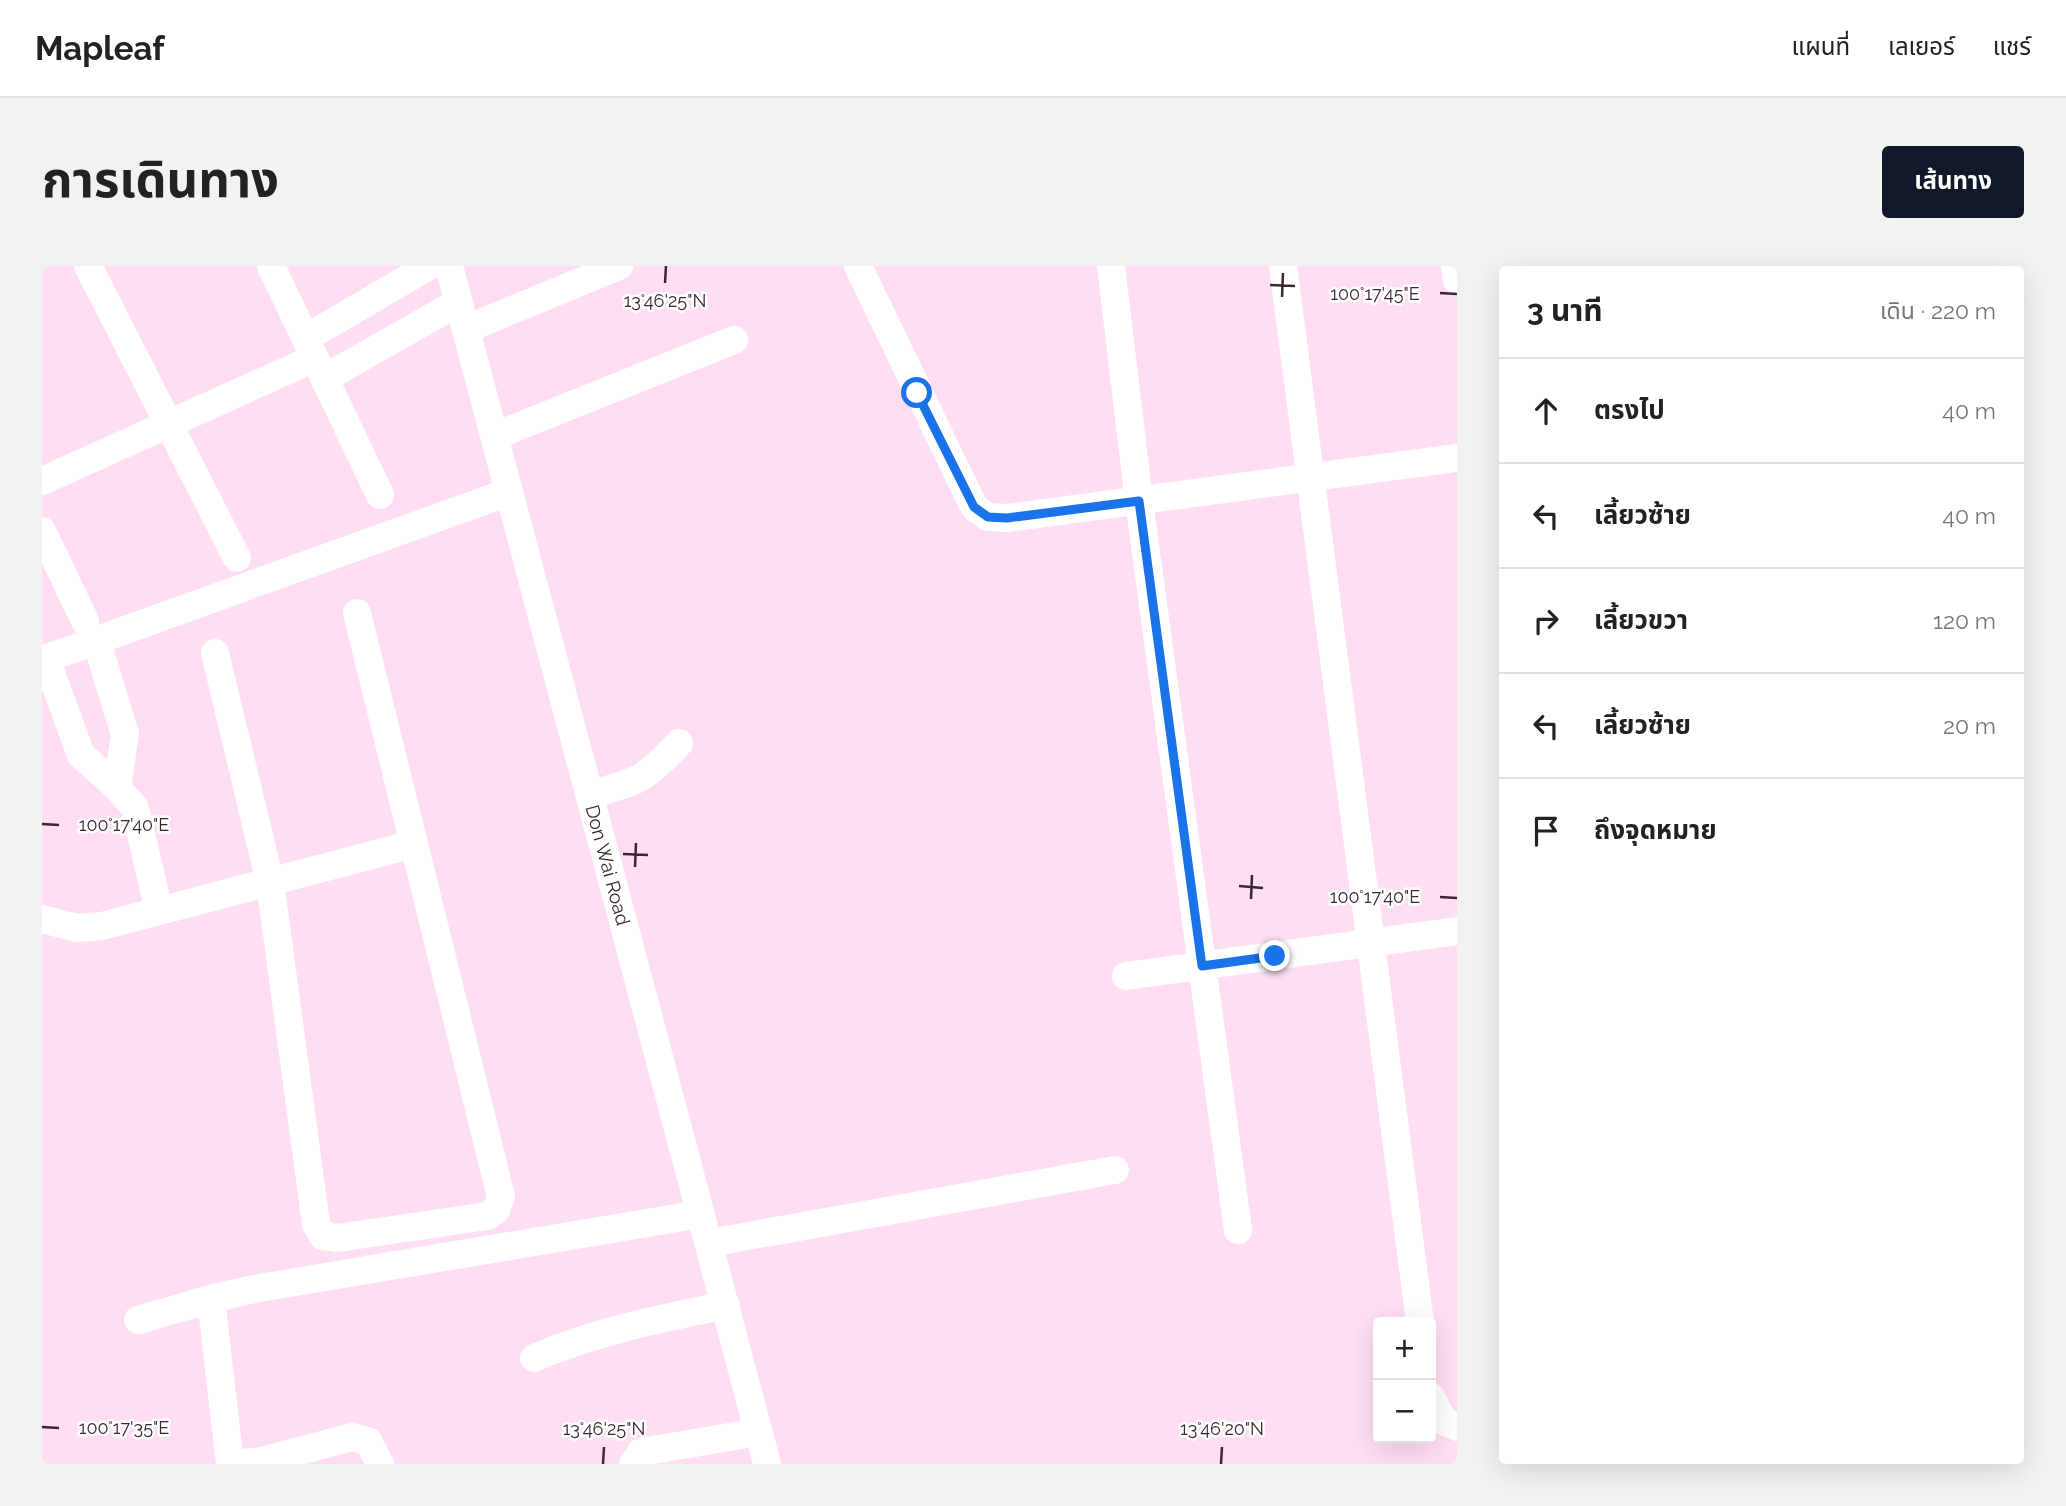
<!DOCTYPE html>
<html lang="th">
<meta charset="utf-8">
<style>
:root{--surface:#fff;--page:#f2f2f2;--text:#222;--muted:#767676;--line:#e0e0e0;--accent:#111827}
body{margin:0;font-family:Raleway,"Noto Sans Thai",sans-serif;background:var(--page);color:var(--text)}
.controls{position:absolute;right:21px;bottom:21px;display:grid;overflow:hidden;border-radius:7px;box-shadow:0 7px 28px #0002}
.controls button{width:63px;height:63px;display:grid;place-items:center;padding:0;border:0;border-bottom:2px solid var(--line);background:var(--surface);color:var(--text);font:35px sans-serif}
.stop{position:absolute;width:21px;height:21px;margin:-16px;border:5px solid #1a73e8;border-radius:50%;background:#fff}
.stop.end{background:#1a73e8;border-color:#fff;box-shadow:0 2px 7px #0008}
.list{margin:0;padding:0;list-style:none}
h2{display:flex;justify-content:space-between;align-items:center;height:91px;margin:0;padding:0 28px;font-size:30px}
h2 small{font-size:23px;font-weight:400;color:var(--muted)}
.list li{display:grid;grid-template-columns:46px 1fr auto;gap:21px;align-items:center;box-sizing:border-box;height:105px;padding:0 28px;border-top:2px solid var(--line)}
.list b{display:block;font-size:26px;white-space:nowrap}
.list em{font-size:23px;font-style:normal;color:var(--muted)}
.icon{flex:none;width:38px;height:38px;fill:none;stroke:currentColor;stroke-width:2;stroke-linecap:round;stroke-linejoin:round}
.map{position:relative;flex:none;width:1415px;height:1198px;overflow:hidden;border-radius:7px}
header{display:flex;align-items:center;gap:42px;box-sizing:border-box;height:98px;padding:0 35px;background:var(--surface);border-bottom:2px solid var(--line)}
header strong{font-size:33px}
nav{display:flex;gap:38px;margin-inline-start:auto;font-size:24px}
.intro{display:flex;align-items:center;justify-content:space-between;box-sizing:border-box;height:168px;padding:0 42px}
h1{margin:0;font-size:49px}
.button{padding:18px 32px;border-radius:7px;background:var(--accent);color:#fff;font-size:24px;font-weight:700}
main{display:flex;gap:42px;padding:0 42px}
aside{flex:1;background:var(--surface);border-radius:7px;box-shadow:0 7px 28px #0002}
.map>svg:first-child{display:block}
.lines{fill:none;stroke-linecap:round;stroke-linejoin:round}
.minor{stroke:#fff;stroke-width:28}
.route{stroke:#1a73e8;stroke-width:9}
.ticks{fill:none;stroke:#3b2634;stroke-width:2.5}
.labels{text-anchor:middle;stroke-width:5;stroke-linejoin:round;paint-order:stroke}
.street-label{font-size:19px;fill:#3b2634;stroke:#fff}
.ticks-label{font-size:18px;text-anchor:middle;fill:#3b2634;stroke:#fff;stroke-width:5;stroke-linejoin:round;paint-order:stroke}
</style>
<header>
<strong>Mapleaf</strong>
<nav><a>แผนที่</a><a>เลเยอร์</a><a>แชร์</a></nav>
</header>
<div class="intro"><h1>การเดินทาง</h1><a class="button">เส้นทาง</a></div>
<main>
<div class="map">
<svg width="1415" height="1198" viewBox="0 0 1415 1198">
<rect width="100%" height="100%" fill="#ffdef3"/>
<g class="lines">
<path class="minor" d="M46 0 195 292
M229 0 338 229
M407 0 725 1198
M816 0 932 241 946 251 965 252 1415 192
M1069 0 1097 235 1196 964
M1241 0 1378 1056
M1413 0 1415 14
M424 63 577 0
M264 72 387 0
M283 112 417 36
M453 170 692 74
M0 215 273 92
M0 265 43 355
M173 387 228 616 274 958 281 970 296 972 445 950 454 944 459 931 315 347
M4 393 39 489 75 521 83 468 54 374
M0 394 467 226
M75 521 93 542 117 645
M547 529C596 515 602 515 637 477
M0 653 35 662 60 660 372 578
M1084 710 1415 665
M667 977 1073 904
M96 1054 169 1033
M492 1092C554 1065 618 1053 684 1039
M1389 1131 1401 1155 1415 1161
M188 1198 169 1033 212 1023 659 948
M189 1198 220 1195 310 1171 326 1175 338 1198
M591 1198 599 1186 717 1166"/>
</g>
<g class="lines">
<path class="route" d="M875 127 932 241 946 251 965 252 1097 235 1160 700 1233 690"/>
</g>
<path class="ticks" d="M623 17 624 0M1228 19 1253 20M1398 27 1415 28M1240 31 1241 7M0 558 17 559M581 588 606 589M593 601 594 577M1197 620 1221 622M1398 631 1415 632M1209 633 1210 609M0 1161 17 1162M561 1198 562 1181M1179 1198 1180 1181"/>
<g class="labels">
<g class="street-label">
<text transform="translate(566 599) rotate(75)" y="7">Don Wai Road</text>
</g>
</g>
<g class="ticks-label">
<text x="1333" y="34">100°17'45"E</text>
<text x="623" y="41">13°46'25"N</text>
<text x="82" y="565">100°17'40"E</text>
<text x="1333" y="637">100°17'40"E</text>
<text x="82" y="1168">100°17'35"E</text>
<text x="562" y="1169">13°46'25"N</text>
<text x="1180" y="1169">13°46'20"N</text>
</g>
</svg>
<div class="controls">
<button>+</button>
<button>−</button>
</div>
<div class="stop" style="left:875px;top:127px"></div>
<div class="stop end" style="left:1233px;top:690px"></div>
</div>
<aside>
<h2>3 นาที<small>เดิน · 220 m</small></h2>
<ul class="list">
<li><svg class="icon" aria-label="ahead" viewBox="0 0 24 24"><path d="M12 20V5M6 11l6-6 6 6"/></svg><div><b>ตรงไป</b></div><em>40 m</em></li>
<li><svg class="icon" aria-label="left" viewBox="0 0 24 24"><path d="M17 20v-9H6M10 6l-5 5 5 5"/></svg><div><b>เลี้ยวซ้าย</b></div><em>40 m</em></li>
<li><svg class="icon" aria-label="right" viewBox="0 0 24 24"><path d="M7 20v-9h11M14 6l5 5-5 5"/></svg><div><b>เลี้ยวขวา</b></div><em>120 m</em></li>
<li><svg class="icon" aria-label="left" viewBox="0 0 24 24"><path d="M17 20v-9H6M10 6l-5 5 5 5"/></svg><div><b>เลี้ยวซ้าย</b></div><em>20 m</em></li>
<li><svg class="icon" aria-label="arrive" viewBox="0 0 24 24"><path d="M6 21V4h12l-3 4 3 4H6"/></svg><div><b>ถึงจุดหมาย</b></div></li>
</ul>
</aside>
</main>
